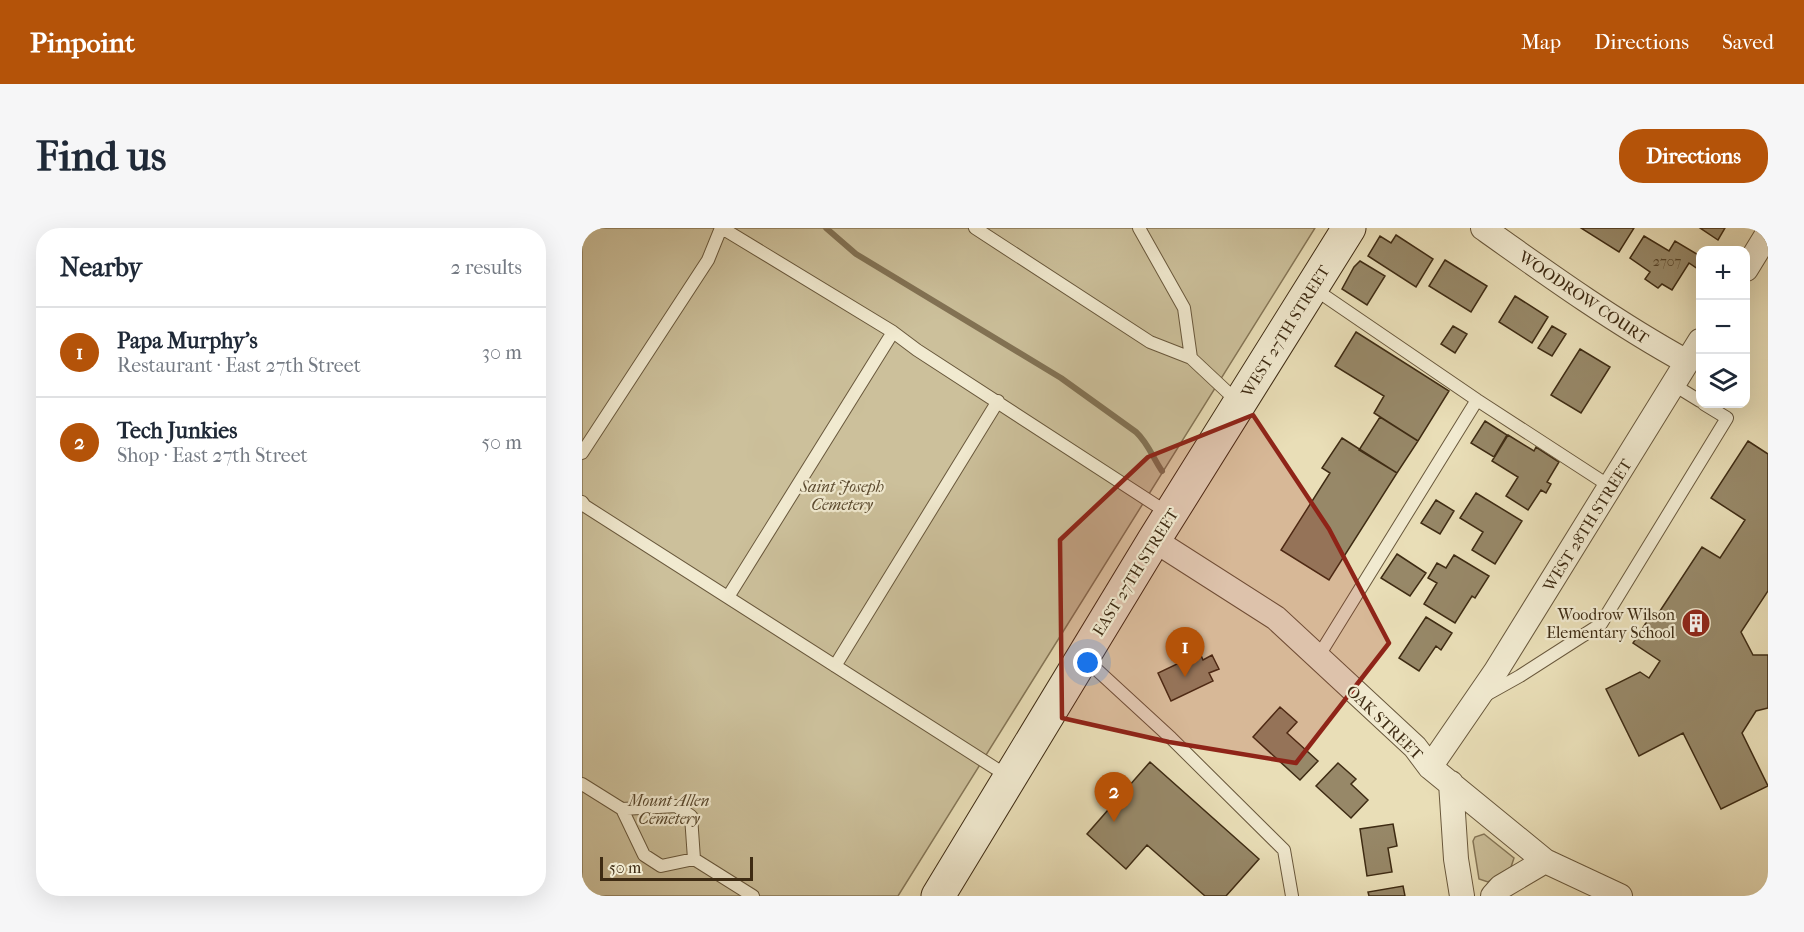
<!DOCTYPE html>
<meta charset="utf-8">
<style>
:root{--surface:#fff;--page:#f6f6f7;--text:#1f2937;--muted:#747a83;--line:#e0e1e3;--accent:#b45309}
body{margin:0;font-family:"IM FELL French Canon",serif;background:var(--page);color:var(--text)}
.controls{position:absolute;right:18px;top:18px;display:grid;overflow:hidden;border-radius:12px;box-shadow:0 6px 24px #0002}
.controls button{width:54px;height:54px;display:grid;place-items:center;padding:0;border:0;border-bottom:2px solid var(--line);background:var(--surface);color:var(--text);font:30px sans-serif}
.scale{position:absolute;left:18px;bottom:15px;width:153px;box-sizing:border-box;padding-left:6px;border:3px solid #3e2b13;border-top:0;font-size:16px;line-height:21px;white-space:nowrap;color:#3e2b13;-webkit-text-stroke:4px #f1ead0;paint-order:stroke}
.you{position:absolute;left:506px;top:435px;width:21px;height:21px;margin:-15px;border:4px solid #fff;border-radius:50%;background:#1a73e8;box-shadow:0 0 0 9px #1a73e833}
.badge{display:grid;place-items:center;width:39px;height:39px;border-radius:50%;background:var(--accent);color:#fff;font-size:20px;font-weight:700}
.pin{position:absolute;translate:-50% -50px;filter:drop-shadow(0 2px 3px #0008)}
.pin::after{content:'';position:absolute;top:32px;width:21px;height:18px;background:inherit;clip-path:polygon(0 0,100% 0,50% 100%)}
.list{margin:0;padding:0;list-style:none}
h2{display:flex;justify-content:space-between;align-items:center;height:78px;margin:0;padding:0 24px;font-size:26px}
h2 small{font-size:20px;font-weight:400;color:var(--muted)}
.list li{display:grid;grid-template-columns:39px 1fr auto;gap:18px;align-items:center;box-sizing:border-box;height:90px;padding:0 24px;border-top:2px solid var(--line)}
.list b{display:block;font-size:22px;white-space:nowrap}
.list p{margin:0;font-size:20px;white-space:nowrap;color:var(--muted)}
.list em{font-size:20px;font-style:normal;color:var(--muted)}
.icon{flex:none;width:33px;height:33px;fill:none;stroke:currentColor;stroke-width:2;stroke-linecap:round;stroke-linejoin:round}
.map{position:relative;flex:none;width:1186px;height:668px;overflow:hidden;border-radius:24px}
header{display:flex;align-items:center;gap:36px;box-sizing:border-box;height:84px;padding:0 30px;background:var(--accent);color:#fff}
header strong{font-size:28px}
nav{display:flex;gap:33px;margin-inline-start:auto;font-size:21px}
.intro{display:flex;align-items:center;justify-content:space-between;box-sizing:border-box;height:144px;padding:0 36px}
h1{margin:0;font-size:42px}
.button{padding:15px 27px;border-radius:24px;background:var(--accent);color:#fff;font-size:21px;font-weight:700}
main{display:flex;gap:36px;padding:0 36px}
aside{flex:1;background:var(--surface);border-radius:24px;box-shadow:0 6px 24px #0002}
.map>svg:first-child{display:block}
.green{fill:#ccc09b;stroke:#857657;stroke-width:1.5}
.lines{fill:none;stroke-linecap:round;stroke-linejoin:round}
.stream{stroke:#827254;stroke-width:6}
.building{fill:#978868;stroke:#3e2b13;stroke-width:1.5}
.lane-casing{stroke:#69583c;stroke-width:14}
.street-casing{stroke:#69583c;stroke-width:26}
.secondary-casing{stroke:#3e2b13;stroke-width:35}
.lane{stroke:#f1ead0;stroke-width:12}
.street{stroke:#f1ead0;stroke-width:24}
.secondary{stroke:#f1ead0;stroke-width:33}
.marked{fill:#8f2418;fill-opacity:0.2;stroke:#8f2418;stroke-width:4.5;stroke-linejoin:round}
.labels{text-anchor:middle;stroke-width:4.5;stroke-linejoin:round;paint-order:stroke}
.number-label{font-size:14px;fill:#544228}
.street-label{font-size:16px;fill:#3e2b13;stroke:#f1ead0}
.park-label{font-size:16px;font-style:italic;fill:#5a492e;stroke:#f1ead0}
.poi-label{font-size:16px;fill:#3e2b13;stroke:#f1ead0;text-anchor:end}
</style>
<header>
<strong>Pinpoint</strong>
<nav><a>Map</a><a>Directions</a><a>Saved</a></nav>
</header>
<div class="intro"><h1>Find us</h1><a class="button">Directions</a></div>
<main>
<aside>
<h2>Nearby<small>2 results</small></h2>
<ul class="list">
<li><span class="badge">1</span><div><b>Papa Murphy's</b><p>Restaurant · East 27th Street</p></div><em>30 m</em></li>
<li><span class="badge">2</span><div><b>Tech Junkies</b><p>Shop · East 27th Street</p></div><em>50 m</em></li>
</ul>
</aside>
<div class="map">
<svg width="1186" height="668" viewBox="0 0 1186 668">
<rect width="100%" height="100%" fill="#e9deb7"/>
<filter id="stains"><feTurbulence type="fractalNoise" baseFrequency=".00333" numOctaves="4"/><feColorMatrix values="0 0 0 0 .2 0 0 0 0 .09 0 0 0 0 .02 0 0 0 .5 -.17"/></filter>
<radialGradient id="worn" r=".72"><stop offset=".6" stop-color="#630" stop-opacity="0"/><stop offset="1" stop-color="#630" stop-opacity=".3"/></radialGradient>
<path class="green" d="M0 0H733L316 668H0Z
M902 606 932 630 929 639 906 654 897 651 891 613 893 609Z"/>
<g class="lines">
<path class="stream" d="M244 0 274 26 479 150 554 204C566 215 571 230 580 243"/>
</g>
<path class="building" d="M999 0H1052L1037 24Z
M1118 0H1143L1136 12Z
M814 7 851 31 834 59 786 28 798 8 809 15Z
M1062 8 1087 23 1093 13 1118 28V36L1116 41 1107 35 1090 62 1080 56 1076 60 1063 51 1068 44 1048 30Z
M863 32 905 58 889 84 847 58Z
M778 33 803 48 785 77 760 61 772 39Z
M933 68 966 89 950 115 917 94Z
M871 98 885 106 873 125 859 116Z
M970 98 984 106 970 128 956 120Z
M774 104 867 163 836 213 792 185 802 168 753 138Z
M998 121 1028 139 999 185 969 167Z
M798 189 836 213 815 245 777 222Z
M903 193 925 207 912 229 889 215Z
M926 207 952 223 954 219 977 234 965 254 969 256 964 265 959 262 946 282 924 268 936 249 910 233Z
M760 210 815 245 747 352 699 322 748 245 740 240Z
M1166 213 1186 226V363L1159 404 1171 427H1186V480L1174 483 1160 505 1186 558 1139 581 1101 505 1057 528 1024 461 1058 444 1067 450 1078 433 1051 415 1071 384 1076 386 1120 319 1138 330 1163 292 1129 270Z
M894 265 940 293 913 336 890 322 901 304 878 290Z
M854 272 872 283 858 306 839 295Z
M815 326 844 345 828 368 799 350Z
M872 327 907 348 893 370 890 368 873 395 842 376 855 355 846 350 855 335 864 340Z
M844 389 870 405 859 422 854 418 837 443 817 430Z
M618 425 621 432 630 427 637 441 627 445 631 453 589 473 576 445Z
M698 479 715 494 705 505 736 533 718 552 671 509Z
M568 534 677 631 644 668H623L565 617 544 641 505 606Z
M756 535 774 551 769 556 786 572 769 590 734 558Z
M811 596 815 618 806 620 810 644 785 648 778 601Z
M821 658 823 668H787L786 664Z"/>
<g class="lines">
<g class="lane-casing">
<path id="lane" d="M140 0 311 104 335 122 586 285
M393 0 568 114 609 130 656 174
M557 0 602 80 609 130
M731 60 895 172 1029 259
M1092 157 1118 173
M0 225 126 32 139 0
M0 274 3 278 427 549
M146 369 311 104
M736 429 895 172
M502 430 589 510 702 622 710 668
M253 438 416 173
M904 467 938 448 1019 396 1145 190 1122 176
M0 556 40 581 62 627 79 638 112 631 171 668
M40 581 94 578 109 588 112 631"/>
</g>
<g class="street-casing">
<path id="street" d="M901 0C967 47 1034 95 1105 134
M1164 41 1186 5
M572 312 694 390 833 519 848 539 963 633 1038 668
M848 539 914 443 1118 113
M869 555 874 631 880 668
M911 668 919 659 963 633"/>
</g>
<g class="secondary-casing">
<path id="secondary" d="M356 668 572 312 767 0"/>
</g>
<use href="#lane" class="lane"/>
<use href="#street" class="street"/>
<use href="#secondary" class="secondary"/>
</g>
<path class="marked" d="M671 187 747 301 807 415 714 535 587 514 480 490 478 312 566 229Z"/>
<defs>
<g id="building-disc" transform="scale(1.5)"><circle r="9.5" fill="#8f2418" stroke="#f1ead0"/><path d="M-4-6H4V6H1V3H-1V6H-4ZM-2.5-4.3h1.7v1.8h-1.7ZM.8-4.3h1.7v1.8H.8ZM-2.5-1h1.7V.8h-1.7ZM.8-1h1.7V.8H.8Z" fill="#fff"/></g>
</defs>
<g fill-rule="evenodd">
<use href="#building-disc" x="1114" y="395"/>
</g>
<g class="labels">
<g class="number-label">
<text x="1085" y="38">2707</text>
</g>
<g class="street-label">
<text transform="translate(1002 69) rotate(34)" y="6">WOODROW COURT</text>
<text transform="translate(703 103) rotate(-58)" y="6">WEST 27TH STREET</text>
<text transform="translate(1005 297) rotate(-58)" y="6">WEST 28TH STREET</text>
<text transform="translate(553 344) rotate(-58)" y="6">EAST 27TH STREET</text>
<text transform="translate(803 494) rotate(44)" y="6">OAK STREET</text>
</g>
<g class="park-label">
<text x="260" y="264">Saint Joseph<tspan x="260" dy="18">Cemetery</tspan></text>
<text x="87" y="578">Mount Allen<tspan x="87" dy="18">Cemetery</tspan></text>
</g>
<g class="poi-label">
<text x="1093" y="392">Woodrow Wilson<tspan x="1093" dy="18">Elementary School</tspan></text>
</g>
</g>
<rect width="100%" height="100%" filter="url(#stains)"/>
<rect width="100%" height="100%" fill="url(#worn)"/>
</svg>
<div class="controls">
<button>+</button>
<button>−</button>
<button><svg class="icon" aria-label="layers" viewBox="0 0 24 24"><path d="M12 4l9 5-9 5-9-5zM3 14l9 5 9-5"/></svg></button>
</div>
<div class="scale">50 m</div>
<div class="you"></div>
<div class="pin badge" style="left:603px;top:449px">1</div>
<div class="pin badge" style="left:532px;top:594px">2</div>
</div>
</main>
